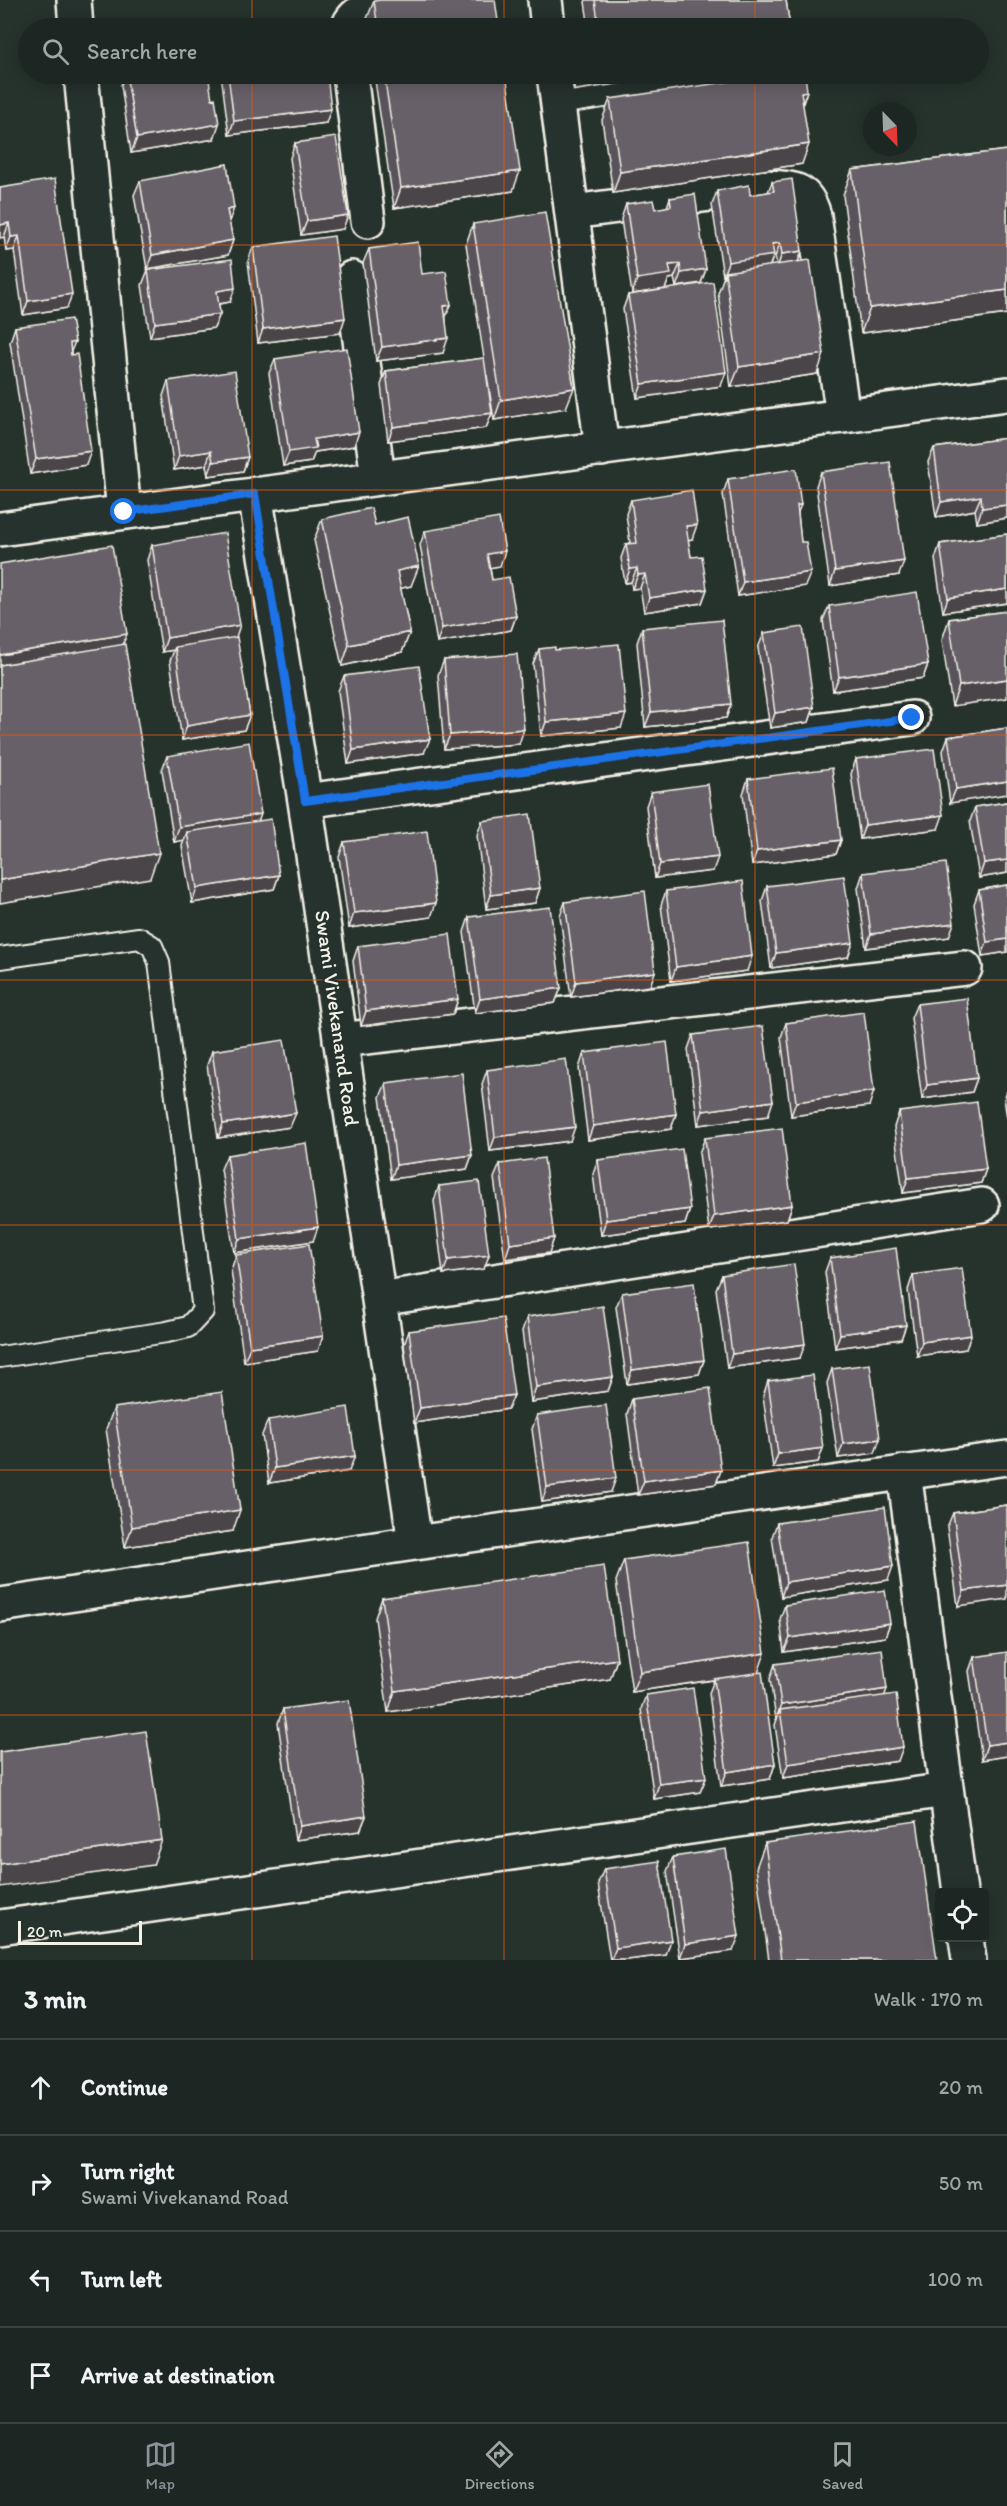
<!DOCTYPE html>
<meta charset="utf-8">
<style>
:root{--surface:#1c2622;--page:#252e2a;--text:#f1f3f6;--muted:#a0a5a5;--line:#3a4340;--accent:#8c9099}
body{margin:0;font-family:Itim,sans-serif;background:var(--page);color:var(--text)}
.controls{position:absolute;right:18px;bottom:18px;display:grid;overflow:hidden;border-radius:6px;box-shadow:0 3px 15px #0003}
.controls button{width:54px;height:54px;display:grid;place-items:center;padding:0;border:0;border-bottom:2px solid var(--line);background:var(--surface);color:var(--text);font:30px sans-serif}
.compass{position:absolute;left:863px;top:102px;width:54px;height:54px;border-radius:50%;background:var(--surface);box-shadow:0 3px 15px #0003;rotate:157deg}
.scale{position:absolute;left:18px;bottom:15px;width:124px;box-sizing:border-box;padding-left:6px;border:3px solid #f4f1e8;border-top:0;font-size:16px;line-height:21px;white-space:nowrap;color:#f4f1e8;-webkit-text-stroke:4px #26332d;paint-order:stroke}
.stop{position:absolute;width:18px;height:18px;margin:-14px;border:4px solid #1a73e8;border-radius:50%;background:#fff}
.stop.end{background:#1a73e8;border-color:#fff;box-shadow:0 2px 6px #0008}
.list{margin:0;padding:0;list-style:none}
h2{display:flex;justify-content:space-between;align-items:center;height:78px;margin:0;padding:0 24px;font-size:26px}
h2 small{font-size:20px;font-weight:400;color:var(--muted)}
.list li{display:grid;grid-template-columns:39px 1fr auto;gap:18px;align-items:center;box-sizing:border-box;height:96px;padding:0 24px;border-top:2px solid var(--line)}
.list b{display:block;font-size:22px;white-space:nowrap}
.list p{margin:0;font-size:20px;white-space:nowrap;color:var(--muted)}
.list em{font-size:20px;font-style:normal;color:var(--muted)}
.icon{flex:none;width:33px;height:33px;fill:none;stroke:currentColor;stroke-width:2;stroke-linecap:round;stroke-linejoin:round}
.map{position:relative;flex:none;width:1007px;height:1960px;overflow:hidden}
.search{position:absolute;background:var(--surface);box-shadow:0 3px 15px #0003;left:18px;right:18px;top:18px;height:66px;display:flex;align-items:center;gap:15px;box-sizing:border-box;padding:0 21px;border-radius:33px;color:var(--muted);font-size:22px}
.sheet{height:462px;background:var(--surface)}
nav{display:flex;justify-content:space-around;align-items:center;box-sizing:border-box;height:84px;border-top:2px solid var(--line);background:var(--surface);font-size:16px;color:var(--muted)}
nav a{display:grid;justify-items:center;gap:3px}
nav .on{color:var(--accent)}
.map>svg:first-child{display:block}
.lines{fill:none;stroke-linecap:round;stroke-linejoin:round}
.service-casing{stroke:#f4f1e8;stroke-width:24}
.minor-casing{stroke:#f4f1e8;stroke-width:38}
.service{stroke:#26332d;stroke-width:20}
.minor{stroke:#26332d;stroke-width:33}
.wall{fill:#59535a;stroke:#f4f1e8;stroke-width:1.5;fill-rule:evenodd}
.shaded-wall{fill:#49444a;stroke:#f4f1e8;stroke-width:1.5}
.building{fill:#686169;stroke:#f4f1e8;stroke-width:1.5}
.route{stroke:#1a73e8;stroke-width:8}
.grid{fill:none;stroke:#e8590c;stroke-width:1.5;stroke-opacity:0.55}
.labels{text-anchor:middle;stroke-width:4.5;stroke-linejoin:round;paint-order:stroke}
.street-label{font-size:21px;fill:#f4f1e8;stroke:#26332d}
</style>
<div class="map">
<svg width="1007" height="1960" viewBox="0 0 1007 1960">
<rect width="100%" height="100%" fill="#26332d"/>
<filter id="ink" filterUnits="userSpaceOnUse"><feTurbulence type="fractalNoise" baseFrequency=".0167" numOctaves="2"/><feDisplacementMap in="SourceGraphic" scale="12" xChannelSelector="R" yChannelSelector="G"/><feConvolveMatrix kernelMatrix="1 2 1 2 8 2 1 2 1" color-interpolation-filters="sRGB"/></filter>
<g filter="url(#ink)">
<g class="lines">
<g class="service-casing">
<path id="service" d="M558 104 754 74
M0 958 139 938 152 946 159 962 203 1311 188 1327 167 1332 0 1357"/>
</g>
<g class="minor-casing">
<path id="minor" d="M74 0 76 28
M545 0 548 28
M348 28C356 0 405 3 430 0
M81 74 124 512
M350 74 368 221
M554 74 602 449
M572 212 765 187C792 189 806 186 814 216L843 416
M352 278 378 478
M255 494 305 801 415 1543
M0 529 1007 394
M305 801 912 718
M340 1040 965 968
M379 1299 982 1205
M904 1472 960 1892
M0 1605 415 1543 1007 1458
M0 1927 946 1790
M966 1938 969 1960"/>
</g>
<use href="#service" class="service"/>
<use href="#minor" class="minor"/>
</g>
<path class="wall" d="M586 0H786L790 28H589L585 2Z
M374 1 499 28H367L366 21Z
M125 74H126L214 139 131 153 121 85Z
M221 74H327L326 123 229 135Z
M374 74H506L513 191 394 208Z
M807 91 803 103 802 164 613 193 602 120 610 99Z
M295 143 343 229 301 235 290 158Z
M1007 150V314L861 333 843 195 852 170Z
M140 181 229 222 233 240 228 255 147 269 134 195Z
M772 182 799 261 817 374 731 387 718 293 724 276H723L712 205 717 191 750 195 768 192ZM773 257H775L777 265 770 266Z
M0 188 67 308 23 315 14 250 6 251 4 237Z
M670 198 706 269 701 283 676 287 674 278 669 279 665 289 632 294 621 219 626 204 655 209 667 207Z
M473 224 566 408 494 420 487 375 492 413 486 428 388 441 381 385 386 371 484 358 466 244Z
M253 247 340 333 258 343 248 261Z
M369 249 422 274 446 319 443 353 376 361 363 263Z
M148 270 230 302 219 304 220 314 214 328 150 337 142 285Z
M628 295 721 386 637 398 623 309Z
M15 327 71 352 86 465 30 474 10 342Z
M275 359 354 446 315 452 311 462 283 466 269 373Z
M168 381 248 457 243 471 208 476 206 465 174 470 163 396Z
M1007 438V518L977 523 975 510 936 517 928 462 934 448Z
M821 472 899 575 830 586 816 486Z
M728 479 798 513 805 586 738 596 723 494Z
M631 500 692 539 688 540 691 557 707 589 702 603 644 612 640 588 632 589 631 582 625 583 621 558 626 544 630 543 626 514Z
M322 519 375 525 411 586 400 588 410 632 402 652 342 666 314 540Z
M425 531 500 566 490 567 492 580 516 616 511 630 437 643 420 545Z
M1007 534V603L943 612 935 559 940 544Z
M152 545 236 637 250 715 244 730 182 740 170 661 174 650 162 652 147 560Z
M829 606 928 664 923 678 833 691 823 620Z
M1007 611 952 706 942 640 949 619Z
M642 628 731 704 726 718 645 727 637 643Z
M764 633 814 707 809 722 770 728 758 648Z
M539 649 555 650 621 728 541 736 533 664Z
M444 660 519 744 444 749 438 675Z
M344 676 424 753 348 764 338 691Z
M1007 728 950 803 943 751 948 737Z
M167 756 259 821 279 875 274 889 192 903 182 846 184 840 174 842 162 770Z
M856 759 938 829 860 839 851 774Z
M748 779 841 840 836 854 752 865 743 794Z
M651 792 713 871 655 878 646 806Z
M1007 802V873L979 878 970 821 975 807Z
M482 821 540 888 535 903 486 909 477 835Z
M344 842 431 917 349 928 339 857Z
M863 873 949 937 866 948 858 888Z
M1007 885V952L982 956 974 904 979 890Z
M767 886 848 957 771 968 762 901Z
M666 891 747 971 671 981 661 905Z
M565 902 650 986 571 997 560 916Z
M469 917 561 988 555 1003 475 1013 464 932Z
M358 946 458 999 453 1014 361 1026 353 961Z
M917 1004 977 1078 972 1092 922 1099 911 1018Z
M786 1023 869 1106 791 1116 781 1037Z
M693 1035 768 1116 698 1125 688 1049Z
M212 1051 290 1127 218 1138 207 1065Z
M584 1053 676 1114 671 1129 588 1140 579 1068Z
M487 1070 570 1141 490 1151 482 1084Z
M386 1083 472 1155 467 1169 391 1179 380 1097Z
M1007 1091V1118L1004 1099Z
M899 1112 986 1169 981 1183 903 1193 894 1127Z
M705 1138 792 1205 787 1220 709 1230 699 1153Z
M227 1155 313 1241 234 1253 221 1169Z
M598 1160 690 1209 685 1224 601 1235 593 1174Z
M500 1164 554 1238 549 1253 505 1259 494 1178Z
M439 1186 484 1269 443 1274 434 1201Z
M236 1255 318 1351 244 1362 231 1270Z
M830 1258 906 1325 901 1339 835 1348 825 1272Z
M722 1275 800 1358 727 1368 716 1289Z
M913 1275 966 1349 917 1356 908 1290Z
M622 1293 704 1360 699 1374 627 1384 616 1307Z
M527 1317 613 1377 608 1391 531 1402 522 1331Z
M409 1331 514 1395 508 1409 414 1423 404 1345Z
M832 1369 875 1453 838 1458 827 1383Z
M768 1381 823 1448 818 1462 773 1468 763 1396Z
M632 1399 721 1470 716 1484 638 1495 627 1414Z
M114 1408 233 1531 125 1547 106 1429Z
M537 1415 611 1492 542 1502 532 1429Z
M268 1420 349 1471 269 1483 262 1435Z
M1007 1505 958 1606 947 1527 953 1513Z
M777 1523 888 1580 781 1597 772 1537Z
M624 1560 758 1673 775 1764 770 1779 721 1786 709 1693 714 1680 632 1692 616 1581Z
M382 1598 617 1659 610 1679 388 1712 375 1618Z
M785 1605 890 1623 885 1637 784 1652 780 1619Z
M974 1657 1007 1756 982 1760 969 1671Z
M775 1664 885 1695 898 1761 783 1778 775 1725 777 1719H776L770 1679Z
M646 1695 706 1778 700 1792 654 1799 641 1709Z
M283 1709 366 1816 360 1831 295 1840 278 1723Z
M765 1843 937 1960H769L756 1868Z
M673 1857 733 1951 680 1958 667 1871Z
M604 1869 666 1955 627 1960H610L598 1883Z"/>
<path class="shaded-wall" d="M598 74H625L596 78Z
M807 91 800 111 801 92Z
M331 109 326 123 229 135 234 121Z
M219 124 214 139 131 153 137 138Z
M809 144 802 164 613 193 620 172Z
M520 171 513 191 394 208 401 188Z
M234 208 229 222 227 210Z
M348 215 343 229 301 235 307 221Z
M9 223 4 237 0 238V225Z
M19 236 14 250 6 251 11 237Z
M233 240 228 255 147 269 152 255Z
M780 243 775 257H773L768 270 725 272 724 276H723L728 262 772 244Z
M802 251 797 265 777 268 782 254Z
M680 264 674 278 669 279 665 289 632 294 637 279 669 265Z
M706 269 701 283 676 287 681 273Z
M235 288 230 302 212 305 217 291Z
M1007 290V314L861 333 870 308Z
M72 294 67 308 23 315 28 301Z
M451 305 445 319 444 306Z
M220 314 214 328 150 337 155 323Z
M345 318 340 333 258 343 263 329Z
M448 338 443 353 376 361 382 347Z
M75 342 69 356 70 343Z
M824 354 817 374 731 387 739 367Z
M726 372 721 386 637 398 642 384Z
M574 388 566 408 494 420 501 400Z
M492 413 486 428 388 441 393 427Z
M359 432 354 446 315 452 311 462 283 466 289 452 314 439Z
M91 451 86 465 30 474 36 459Z
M211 451 206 465 174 470 179 456Z
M248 457 243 471 208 476 213 462Z
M981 496 975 510 936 517 941 502Z
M797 505H801L795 519Z
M1007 505V518L977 523 982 508Z
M697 525 692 539 681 541 686 526Z
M505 551 500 566 482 569 487 554Z
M904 561 899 575 830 586 835 571Z
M419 566 411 586 389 591 397 571Z
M637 568 631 582 625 583 630 569Z
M811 572 805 586 738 596 743 582Z
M645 574 640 588 632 589 638 575Z
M707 589 702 603 644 612 649 598Z
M1007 589V603L943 612 948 598Z
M516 616 511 630 437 643 442 628Z
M240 625 235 640 175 647 174 650 162 652 167 638Z
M410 632 402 652 342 666 349 645Z
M127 634 119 654 0 674V655Z
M928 664 923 678 833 691 839 677Z
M1007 679V698L952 706 959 686Z
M731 704 726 718 645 727 651 712Z
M814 707 809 722 770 728 775 713Z
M626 714 621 728 541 736 546 722Z
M250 715 244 730 182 740 187 726Z
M524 729 519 744 444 749 450 735Z
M430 739 424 753 348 764 353 750Z
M1007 781V794L950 803 956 789Z
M261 814 256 828 187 832 184 840 174 842 179 827Z
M943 815 938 829 860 839 865 825Z
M841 840 836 854 752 865 757 851Z
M159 853 150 878 0 903V880Z
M718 857 713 871 655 878 660 864Z
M1007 860V873L979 878 984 863Z
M279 875 274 889 192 903 197 888Z
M540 888 535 903 486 909 491 895Z
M436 903 431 917 349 928 354 913Z
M954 923 949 937 866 948 871 934Z
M1007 939V952L982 956 987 942Z
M853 943 848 957 771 968 776 953Z
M752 956 747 971 671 981 676 967Z
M655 972 650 986 571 997 576 982Z
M561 988 555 1003 475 1013 480 999Z
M458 999 453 1014 361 1026 366 1011Z
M977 1078 972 1092 922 1099 927 1085Z
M874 1091 869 1106 791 1116 796 1102Z
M773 1101 768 1116 698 1125 703 1111Z
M296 1113 290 1127 218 1138 223 1124Z
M676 1114 671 1129 588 1140 593 1126Z
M575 1127 570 1141 490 1151 495 1137Z
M472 1155 467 1169 391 1179 396 1165Z
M986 1169 981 1183 903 1193 908 1178Z
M792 1205 787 1220 709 1230 714 1216Z
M690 1209 685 1224 601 1235 606 1220Z
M318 1227 313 1241 234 1253 239 1239Z
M554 1238 549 1253 505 1259 510 1244Z
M489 1255 484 1269 443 1274 448 1260Z
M906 1325 901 1339 835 1348 840 1334Z
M971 1335 966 1349 917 1356 922 1342Z
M323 1336 318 1351 244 1362 250 1347Z
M805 1344 800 1358 727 1368 732 1354Z
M704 1360 699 1374 627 1384 632 1370Z
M613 1377 608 1391 531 1402 536 1387Z
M514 1395 508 1409 414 1423 420 1408Z
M880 1439 875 1453 838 1458 843 1444Z
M823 1448 818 1462 773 1468 778 1454Z
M355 1456 349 1471 269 1483 275 1468Z
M721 1470 716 1484 638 1495 644 1481Z
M616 1478 611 1492 542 1502 547 1487Z
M240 1510 233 1531 125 1547 132 1527Z
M893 1566 888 1580 781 1597 786 1582Z
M1007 1585V1599L958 1606 964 1591Z
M890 1623 885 1637 784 1652 790 1638Z
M765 1653 758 1673 632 1692 640 1672Z
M617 1659 610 1679 388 1712 395 1691Z
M887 1689 882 1703 780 1710 777 1719H776L781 1705Z
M1007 1742V1756L982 1760 987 1745Z
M903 1747 898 1761 783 1778 788 1764Z
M775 1764 770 1779 721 1786 727 1772Z
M706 1778 700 1792 654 1799 659 1784Z
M366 1816 360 1831 295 1840 300 1826Z
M162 1840 153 1865 0 1887V1864Z
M739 1936 733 1951 680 1958 685 1944Z
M671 1940 666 1955 627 1960H611L616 1948Z"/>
<path class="building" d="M380 0H495L499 28H378L374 1Z
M595 0H786L790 28H599Z
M126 74H208L212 99 215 98 219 124 137 138Z
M228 74H327L331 109 234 121Z
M384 74H506L520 171 401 188Z
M782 74H805L807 91 801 92 809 144 620 172 610 99Z
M336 137 348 215 307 221 295 143Z
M1007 150V290L870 308 852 170Z
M227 164 234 208 227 210 233 240 152 255 140 181Z
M55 179 72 294 28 301 19 236 11 237 9 223 0 225V188Z
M792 179 802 251 782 254 780 243 772 244 774 255 728 262 717 191 749 185 750 195 774 191 772 182Z
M695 194 706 269 681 273 680 264 669 265 671 274 637 279 626 204 653 200 655 209 671 206 670 198Z
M545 212 574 388 501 400 473 224Z
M334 236 345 318 263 329 253 247Z
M418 242 422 274 446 271 451 305 444 306 448 338 382 347 369 249Z
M232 259 235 288 217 291 220 314 155 323 148 270Z
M810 260 824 354 739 367 725 272Z
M713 282 726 372 642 384 628 295Z
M71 319 75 342 70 343 71 355 77 354 91 451 36 459 15 327Z
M347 348 359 432 314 439 316 448 289 452 275 359Z
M484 358 492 413 393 427 386 371Z
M235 371 248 457 213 462 211 451 179 456 168 381Z
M1007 438V505L982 508 981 496 941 502 934 448Z
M890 462 904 561 835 571 821 472Z
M796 469 801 505H797L801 542H806L811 572 743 582 728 479Z
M692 490 697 525 686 526 691 557 702 556 707 589 649 598 645 574 638 575 637 568 630 569 626 544 637 543 631 500Z
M371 508 375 525 408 517 419 566 397 571 410 632 349 645 322 519Z
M499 518 505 551 487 554 492 580 509 577 516 616 442 628 425 531Z
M225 533 240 625 167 638 152 545Z
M1007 534V589L948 598 940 544Z
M112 545 127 634 0 655V564Z
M917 592 928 664 839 677 829 606Z
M1007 611V679L959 686 949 619Z
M722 620 731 704 651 712 642 628Z
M803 627 814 707 775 713 764 633Z
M237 637 250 715 187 726 175 647Z
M125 644 159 853 0 880V665Z
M619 644 626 714 546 722 539 649 555 647V650Z
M517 654 524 729 450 735 444 660Z
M419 666 430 739 353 750 344 676Z
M1007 728V781L956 789 948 737Z
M249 742 261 814 179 827 167 756Z
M934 749 943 815 865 825 856 759Z
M832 768 841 840 757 851 748 779Z
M708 784 718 857 660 864 651 792Z
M1007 802V860L984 863 975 807Z
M530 814 540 888 491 895 482 821Z
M271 819 279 875 197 888 187 832Z
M427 831 436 903 354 913 344 842Z
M946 863 954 923 871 934 863 873Z
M844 876 853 943 776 953 767 886Z
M743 881 752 956 676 967 666 891Z
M1007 885V939L987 942 979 890Z
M645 891 655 972 576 982 565 902Z
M550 907 561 988 480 999 469 917Z
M450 934 458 999 366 1011 358 946Z
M967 998 977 1078 927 1085 917 1004Z
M864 1012 874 1091 796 1102 786 1023Z
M763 1026 773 1101 703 1111 693 1035Z
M284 1040 296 1113 223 1124 212 1051Z
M667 1042 676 1114 593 1126 584 1053Z
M566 1059 575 1127 495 1137 487 1070Z
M462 1073 472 1155 396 1165 386 1083Z
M977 1102 986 1169 908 1178 899 1112Z
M782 1128 792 1205 714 1216 705 1138Z
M306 1143 318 1227 239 1239 227 1155Z
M682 1149 690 1209 606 1220 598 1160Z
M544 1158 554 1238 510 1244 500 1164Z
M479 1181 489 1255 448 1260 439 1186Z
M309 1244 323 1336 250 1347 236 1255Z
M896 1248 906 1325 840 1334 830 1258Z
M794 1264 805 1344 732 1354 722 1275Z
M962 1268 971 1335 922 1342 913 1275Z
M694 1283 704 1360 632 1370 622 1293Z
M603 1306 613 1377 536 1387 527 1317Z
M503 1318 514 1395 420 1408 409 1331Z
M870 1364 880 1439 843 1444 832 1369Z
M813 1375 823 1448 778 1454 768 1381Z
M710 1388 721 1470 644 1481 632 1399Z
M222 1392 240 1510 132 1527 114 1408Z
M606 1405 616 1478 547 1487 537 1415Z
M348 1407 355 1456 275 1468 268 1420Z
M1007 1505V1585L964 1591 953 1513Z
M885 1507 893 1566 786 1582 777 1523Z
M749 1542 765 1653 640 1672 624 1560Z
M604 1566 617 1659 395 1691 382 1598Z
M885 1590 890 1623 790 1638 785 1605Z
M882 1649 887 1689 781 1705 775 1664Z
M1007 1652V1742L987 1745 974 1657Z
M762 1672 775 1764 727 1772 714 1679Z
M693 1688 706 1778 659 1784 646 1695Z
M896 1694 903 1747 788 1764 780 1710Z
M349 1700 366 1816 300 1826 283 1709Z
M146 1731 162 1840 0 1864V1752Z
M917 1821 937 1960H781L765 1843Z
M726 1849 739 1936 685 1944 673 1857Z
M659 1861 671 1940 616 1948 604 1869Z"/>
</g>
<g class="lines" filter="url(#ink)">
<path class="route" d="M124 512 255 494 305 801 912 718"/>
</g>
<path class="grid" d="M252 0V28M504 0V28M755 0V28M252 74V1960M504 74V1960M755 74V1960M0 245H1007M0 490H1007M0 735H1007M0 980H1007M0 1225H1007M0 1470H1007M0 1715H1007"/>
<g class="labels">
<g class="street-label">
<text transform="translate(337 1018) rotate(82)" y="7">Swami Vivekanand Road</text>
</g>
</g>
</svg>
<div class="controls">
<button><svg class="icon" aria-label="locate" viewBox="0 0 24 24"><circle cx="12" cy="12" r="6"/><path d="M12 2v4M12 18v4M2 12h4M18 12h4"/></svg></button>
</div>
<svg class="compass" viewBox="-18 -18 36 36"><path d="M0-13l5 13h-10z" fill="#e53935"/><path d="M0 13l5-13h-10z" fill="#a0a5a5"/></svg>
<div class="scale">20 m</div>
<div class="stop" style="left:124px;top:512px"></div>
<div class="stop end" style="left:912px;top:718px"></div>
<div class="search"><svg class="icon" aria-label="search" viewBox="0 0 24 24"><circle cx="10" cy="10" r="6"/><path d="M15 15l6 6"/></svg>Search here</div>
</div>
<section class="sheet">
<h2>3 min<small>Walk · 170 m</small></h2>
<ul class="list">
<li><svg class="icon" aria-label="ahead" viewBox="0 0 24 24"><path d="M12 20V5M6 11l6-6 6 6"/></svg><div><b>Continue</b></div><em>20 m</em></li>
<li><svg class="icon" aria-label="right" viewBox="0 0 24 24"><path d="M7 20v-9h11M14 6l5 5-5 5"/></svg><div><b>Turn right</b><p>Swami Vivekanand Road</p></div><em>50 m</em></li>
<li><svg class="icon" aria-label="left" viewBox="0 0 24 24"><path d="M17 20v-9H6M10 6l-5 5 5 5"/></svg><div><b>Turn left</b></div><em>100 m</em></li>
<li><svg class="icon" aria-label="arrive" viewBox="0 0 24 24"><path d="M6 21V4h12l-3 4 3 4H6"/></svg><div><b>Arrive at destination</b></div></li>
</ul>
</section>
<nav>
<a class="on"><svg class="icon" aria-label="map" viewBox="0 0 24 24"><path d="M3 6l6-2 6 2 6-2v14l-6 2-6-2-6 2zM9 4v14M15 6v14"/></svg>Map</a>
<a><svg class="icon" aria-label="directions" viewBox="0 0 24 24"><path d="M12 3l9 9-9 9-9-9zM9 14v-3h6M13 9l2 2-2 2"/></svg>Directions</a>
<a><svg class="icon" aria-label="saved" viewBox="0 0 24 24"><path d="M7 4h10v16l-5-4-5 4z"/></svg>Saved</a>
</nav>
